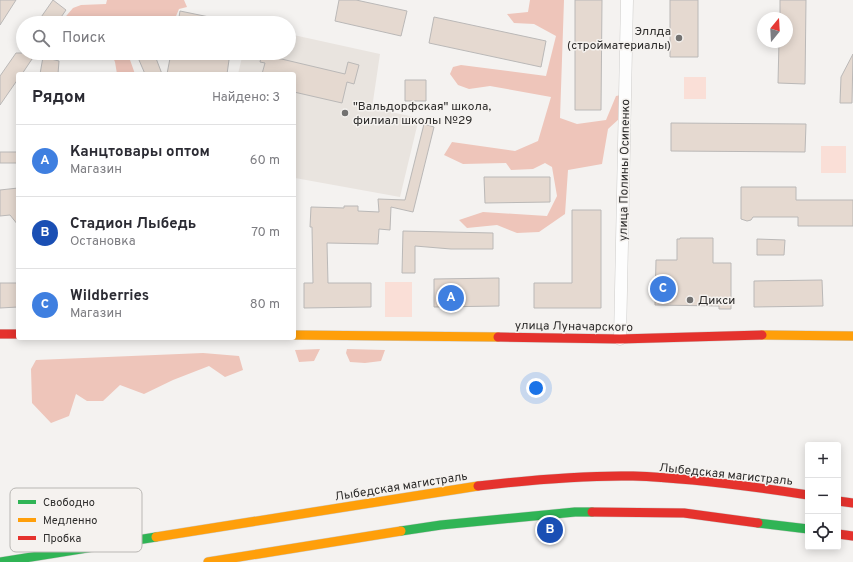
<!DOCTYPE html>
<html lang="ru">
<meta charset="utf-8">
<style>
:root{--surface:#fff;--page:#f2f2f3;--text:#2b2b33;--muted:#7c7c81;--line:#e1e1e2;--accent:#ea580c}
body{margin:0;font-family:Overpass,sans-serif;background:var(--page);color:var(--text)}
.controls{position:absolute;right:12px;bottom:12px;display:grid;overflow:hidden;border-radius:4px;box-shadow:0 2px 10px #0003}
.controls button{width:36px;height:36px;display:grid;place-items:center;padding:0;border:0;border-bottom:1px solid var(--line);background:var(--surface);color:var(--text);font:20px sans-serif}
.compass{position:absolute;left:757px;top:12px;width:36px;height:36px;border-radius:50%;background:var(--surface);box-shadow:0 2px 10px #0003;rotate:18deg}
.you{position:absolute;left:536px;top:388px;width:14px;height:14px;margin:-10px;border:3px solid #fff;border-radius:50%;background:#1a73e8;box-shadow:0 0 0 6px #1a73e833}
.badge{display:grid;place-items:center;width:26px;height:26px;border-radius:50%;background:var(--accent);color:#fff;font-size:13px;font-weight:700}
.pin{position:absolute;translate:-50% -50%;border:2px solid #fff;box-shadow:0 1px 4px #0006}
.list{margin:0;padding:0;list-style:none}
h2{display:flex;justify-content:space-between;align-items:center;height:52px;margin:0;padding:0 16px;font-size:17px}
h2 small{font-size:13px;font-weight:400;color:var(--muted)}
.list li{display:grid;grid-template-columns:26px 1fr auto;gap:12px;align-items:center;box-sizing:border-box;height:72px;padding:0 16px;border-top:1px solid var(--line)}
.list b{display:block;font-size:15px;white-space:nowrap}
.list p{margin:0;font-size:13px;white-space:nowrap;color:var(--muted)}
.list em{font-size:13px;font-style:normal;color:var(--muted)}
.icon{flex:none;width:22px;height:22px;fill:none;stroke:currentColor;stroke-width:2;stroke-linecap:round;stroke-linejoin:round}
.map{position:relative;flex:none;width:853px;height:562px;overflow:hidden}
.search{position:absolute;background:var(--surface);box-shadow:0 2px 10px #0003;left:16px;top:16px;width:280px;height:44px;display:flex;align-items:center;gap:10px;box-sizing:border-box;padding:0 14px;border-radius:22px;color:var(--muted);font-size:15px}
.panel{position:absolute;background:var(--surface);box-shadow:0 2px 10px #0003;left:16px;top:72px;width:280px;height:268px;border-radius:4px}
.map>svg:first-child{display:block}
.built{fill:#e9e4df}
.green{fill:#fadfd7}
.forest{fill:#eec5ba}
.building{fill:#e5d9d0;stroke:#bab8b7}
.lines{fill:none;stroke-linecap:round;stroke-linejoin:round}
.street-casing{stroke:#cecdcb;stroke-width:13}
.fast-casing{stroke:#cecdcb;stroke-width:10}
.slow-casing{stroke:#cecdcb;stroke-width:10}
.jam-casing{stroke:#cecdcb;stroke-width:10}
.street{stroke:#fdfdfd;stroke-width:12}
.fast{stroke:#30b455;stroke-width:9}
.slow{stroke:#ff9f0a;stroke-width:9}
.jam{stroke:#e5322d;stroke-width:9}
.poi-dot{fill:#737271;stroke:#f5f2ef;stroke-width:1.5}
.labels{text-anchor:middle;stroke-width:3;stroke-linejoin:round;paint-order:stroke}
.poi-label{font-size:12px;fill:#2e2d2c;stroke:#f5f2ef;text-anchor:start}
.street-label{font-size:12px;fill:#2e2d2c;stroke:#f5f2ef}
.key{fill:#f5f2ef;stroke:#b9b7b4;stroke-width:1}
.key-label{font-size:11px;fill:#2e2d2c}
</style>
<div class="map">
<svg width="853" height="562" viewBox="0 0 853 562">
<rect width="100%" height="100%" fill="#f4f2f0"/>
<path class="built" d="M289 34 380 54 372 108 419 118 400 197 295 178 294 180V74H238L243 53H289Z"/>
<path class="green" d="M684 77H706V99H684Z
M821 146H846V173H821Z
M385 282H412V317H385Z"/>
<path class="forest" d="M107 0H184L187 7 179 9 174 21 170 23H67L61 22 73 8 81 5 106 4Z
M530 0H564L560 118 577 124 606 120 616 96 621 95 620 118 608 129 602 164 568 170 565 214 539 232 517 233 497 225 467 228 459 220 483 212 547 216 557 196 552 167 545 163 533 169 511 170 506 163 463 164 444 155 452 142 515 151 538 141 551 97 490 86 469 89 458 85 450 74 453 67 461 65 546 76 556 36 534 24 514 23 507 14 528 12Z
M111 53H130L129 57 135 74H117L115 62Z
M320 349 314 361 299 362 295 350Z
M347 349 385 350 381 361 365 363 350 362 346 353Z
M203 353 239 356 243 370 225 377 209 366 173 380 144 394 120 385 103 401H87L76 394 69 416 51 423 32 403 31 369 36 360Z"/>
<path class="building" d="M0 0H16L0 25Z
M53 0 66 10 57 23H37Z
M339 0H356L407 11 401 36 335 21Z
M575 0H602L601 110H575Z
M670 0H698V57H670Z
M780 0H806L805 84 778 83 779 42H787V18H780Z
M180 11 214 18V23H178Z
M434 17 546 41 541 67 429 43Z
M16 53H36L22 74H18V79L0 105V76Z
M136 53H154L162 74H145Z
M171 53H230L227 74H167Z
M262 53H274L273 57 345 74 348 62 359 65 354 84 347 82 342 103 294 92V74H262L265 63 260 62Z
M853 54 852 103H840L841 77Z
M43 57 59 61 58 74H40Z
M405 80H426V101H405Z
M671 123 806 124 805 152 671 151Z
M424 124 434 127 413 212 391 207 390 230 379 229 378 244 327 243 328 283H371V307L304 308V283H313L312 227H310L311 207 344 208V206H358V211L379 212 378 199 405 200Z
M0 152H18V163H0Z
M484 177H550V202L485 203Z
M741 187H796V200H853V226H798V217H753L751 220 747 221 741 219Z
M18 188V225L10 215 0 216V190Z
M572 210H601V308H534V283H572Z
M403 231 493 233V249H451L415 246V273H402Z
M680 238H713V263H731V309H719V306L655 305 656 260H677V239H680Z
M757 239 785 240 784 255H757Z
M499 278V306L434 307V279Z
M822 280 823 306 754 307V281Z
M0 283H18V307L0 308Z"/>
<g class="lines">
<g class="street-casing">
<path id="street" d="M620 339 627 0"/>
</g>
<g class="fast-casing">
<path id="fast" d="M758 523 808 529
M401 531 441 525 575 512H592
M0 562 156 537"/>
</g>
<g class="slow-casing">
<path id="slow" d="M294 335 498 337
M762 335 853 336
M156 537 478 486
M208 562 401 531"/>
</g>
<g class="jam-casing">
<path id="jam" d="M0 334H18
M498 337 620 339 762 335
M478 486C529 480 581 475 633 476 691 478 750 486 808 495
M838 501 853 503
M592 512 684 513 758 523
M838 534 853 536"/>
</g>
<use href="#street" class="street"/>
<use href="#fast" class="fast"/>
<use href="#slow" class="slow"/>
<use href="#jam" class="jam"/>
</g>
<g class="poi-dot">
<circle cx="679" cy="38" r="4"/>
<circle cx="345" cy="113" r="4"/>
<circle cx="690" cy="300" r="4"/>
</g>
<g class="labels">
<g class="poi-label">
<text x="671" y="35" text-anchor="end">Эллда<tspan x="671" dy="14">(стройматериалы)</tspan></text>
<text x="353" y="110">"Вальдорфская" школа,<tspan x="353" dy="14">филиал школы №29</tspan></text>
<text x="698" y="304">Дикси</text>
</g>
<g class="street-label">
<text transform="translate(624 170) rotate(-89)" y="4">улица Полины Осипенко</text>
<text transform="translate(574 326) rotate(1)" y="4">улица Луначарского</text>
<text transform="translate(726 474) rotate(6)" y="4">Лыбедская магистраль</text>
<text transform="translate(401 486) rotate(-9)" y="4">Лыбедская магистраль</text>
</g>
</g>
<rect x="10" y="488" width="132" height="64" rx="6" class="key"/>
<rect x="18" y="500" width="18" height="4" fill="#30b455"/>
<rect x="18" y="518" width="18" height="4" fill="#ff9f0a"/>
<rect x="18" y="536" width="18" height="4" fill="#e5322d"/>
<g class="key-label">
<text x="43" y="506">Свободно</text>
<text x="43" y="524">Медленно</text>
<text x="43" y="542">Пробка</text>
</g>
</svg>
<div class="controls">
<button>+</button>
<button>−</button>
<button><svg class="icon" aria-label="locate" viewBox="0 0 24 24"><circle cx="12" cy="12" r="6"/><path d="M12 2v4M12 18v4M2 12h4M18 12h4"/></svg></button>
</div>
<svg class="compass" viewBox="-18 -18 36 36"><path d="M0-13l5 13h-10z" fill="#e53935"/><path d="M0 13l5-13h-10z" fill="#7c7c81"/></svg>
<div class="you"></div>
<div class="pin badge" style="left:451px;top:298px;background:#3f7fe0">A</div>
<div class="pin badge" style="left:550px;top:530px;background:#1a4fb4">B</div>
<div class="pin badge" style="left:663px;top:289px;background:#3f7fe0">C</div>
<div class="search"><svg class="icon" aria-label="search" viewBox="0 0 24 24"><circle cx="10" cy="10" r="6"/><path d="M15 15l6 6"/></svg>Поиск</div>
<section class="panel">
<h2>Рядом<small>Найдено: 3</small></h2>
<ul class="list">
<li><span class="badge" style="background:#3f7fe0">A</span><div><b>Канцтовары оптом</b><p>Магазин</p></div><em>60 m</em></li>
<li><span class="badge" style="background:#1a4fb4">B</span><div><b>Стадион Лыбедь</b><p>Остановка</p></div><em>70 m</em></li>
<li><span class="badge" style="background:#3f7fe0">C</span><div><b>Wildberries</b><p>Магазин</p></div><em>80 m</em></li>
</ul>
</section>
</div>
